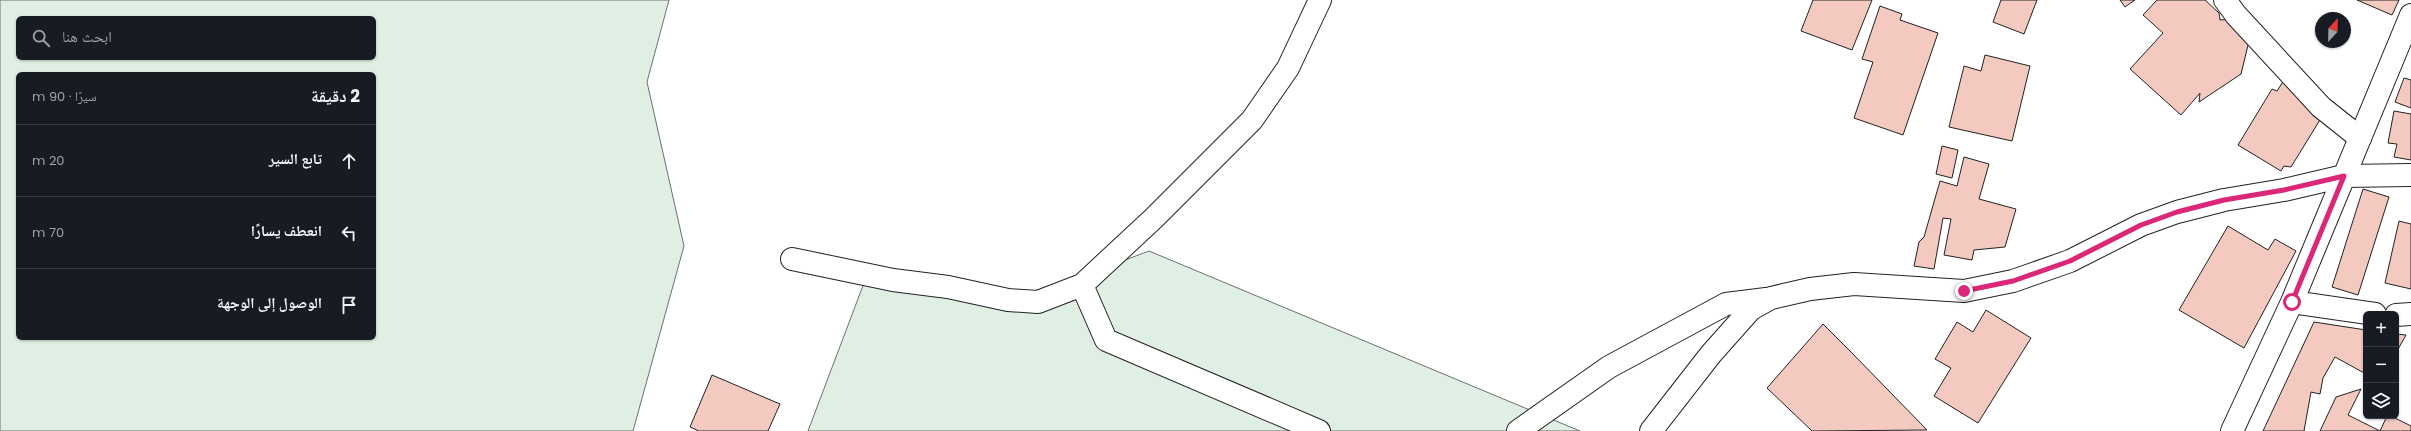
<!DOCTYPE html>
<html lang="ar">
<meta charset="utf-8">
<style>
:root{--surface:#171b24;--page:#242831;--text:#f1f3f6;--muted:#9ea1a6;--line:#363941}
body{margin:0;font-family:Poppins,"Noto Naskh Arabic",sans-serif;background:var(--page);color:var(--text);direction:rtl}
.controls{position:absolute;right:12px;bottom:12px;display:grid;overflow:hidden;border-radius:6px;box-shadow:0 1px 3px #0004}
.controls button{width:36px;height:36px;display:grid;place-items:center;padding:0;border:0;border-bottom:1px solid var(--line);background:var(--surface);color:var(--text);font:20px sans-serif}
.compass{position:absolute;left:2315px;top:12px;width:36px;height:36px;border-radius:50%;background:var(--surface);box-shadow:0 1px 3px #0004;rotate:22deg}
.stop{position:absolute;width:12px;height:12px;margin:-9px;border:3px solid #db2777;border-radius:50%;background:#fff}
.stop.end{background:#db2777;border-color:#fff;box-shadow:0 1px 4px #0008}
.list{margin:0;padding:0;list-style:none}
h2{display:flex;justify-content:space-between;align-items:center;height:52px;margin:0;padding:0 16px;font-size:17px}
h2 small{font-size:13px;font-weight:400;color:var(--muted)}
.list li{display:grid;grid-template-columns:26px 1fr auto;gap:12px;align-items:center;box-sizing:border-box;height:72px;padding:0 16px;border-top:1px solid var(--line)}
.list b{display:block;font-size:15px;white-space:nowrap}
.list em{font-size:13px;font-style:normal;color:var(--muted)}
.icon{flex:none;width:22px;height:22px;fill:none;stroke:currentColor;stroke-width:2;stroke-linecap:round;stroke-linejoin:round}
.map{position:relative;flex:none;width:2411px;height:431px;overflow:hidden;direction:ltr}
.search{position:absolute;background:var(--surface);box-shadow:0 1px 3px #0004;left:16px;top:16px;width:360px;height:44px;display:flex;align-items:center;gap:10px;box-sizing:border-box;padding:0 14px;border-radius:6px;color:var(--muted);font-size:15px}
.panel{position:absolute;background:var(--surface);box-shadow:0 1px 3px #0004;left:16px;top:72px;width:360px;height:268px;border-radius:6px;direction:rtl}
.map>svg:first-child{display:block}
.green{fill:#e0efe3;stroke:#6f6f6f;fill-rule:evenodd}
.building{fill:#f3c9c0;stroke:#222}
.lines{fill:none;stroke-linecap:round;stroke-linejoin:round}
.street-casing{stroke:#222;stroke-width:24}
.secondary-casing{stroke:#222;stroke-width:24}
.street{stroke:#fff;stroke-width:22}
.secondary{stroke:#fff;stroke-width:22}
.route{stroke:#db2777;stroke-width:5}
</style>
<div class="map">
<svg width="2411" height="431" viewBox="0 0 2411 431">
<rect width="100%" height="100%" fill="#fff"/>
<path class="green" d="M0 0H669L647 82 684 246 633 431H0ZM18 18H374V58H18ZM18 74H374V338H18Z
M1149 251 1580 431H808L867 275 1002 303 1088 274Z"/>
<path class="building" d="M1813 0H1872L1852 50 1801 31Z
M2001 0H2037L2024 34 1993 22Z
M2120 0H2135L2125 7Z
M2157 0H2205L2219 13 2220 20 2233 19 2250 37 2241 74 2199 102 2200 93 2181 115 2130 69 2163 33 2143 15Z
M2357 0H2399L2392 15Z
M1880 6 1902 14 1900 20 1938 33 1903 135 1854 118 1873 62 1862 59Z
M1985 55 2030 66 2012 141 1949 127 1964 66 1981 71Z
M2286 77 2323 115 2291 167 2284 166 2281 171 2238 145 2272 89 2277 91Z
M2404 78 2411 80V108L2395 102Z
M2394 111 2411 114V160L2394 157 2397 144 2388 143Z
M1942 146 1958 150 1952 178 1936 174Z
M1964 157 1989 164 1979 199 2016 209 2005 247 1974 250 1972 260 1944 255 1951 219 1943 218 1934 269 1914 266 1919 242 1924 237 1940 181 1957 186Z
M2363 189 2389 197 2358 295 2332 287Z
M2399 221 2411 224V289L2385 283Z
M2228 226 2268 250 2275 239 2296 251 2244 348 2179 310Z
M1986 310 2031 338 1978 423 1934 396 1951 368 1935 359 1957 322 1973 332Z
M2314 322 2366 330V374L2335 357 2323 378 2320 394 2311 392 2304 431H2263Z
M1823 324 1852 353 1927 430 1812 431 1767 388Z
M2396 334 2406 335 2396 353Z
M712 375 780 404 768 431H699L690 427Z
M2361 389 2348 415 2380 431 2387 416H2391L2411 426V431H2320L2336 397Z"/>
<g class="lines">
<g class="street-casing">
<path id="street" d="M2225 0 2236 15 2321 107 2360 138
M792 259 893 280 948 287 1008 300 1038 302 1082 285 1154 218 1252 120 1288 68 1320 0
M1082 285 1106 340 1319 431
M1518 431 1609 367 1726 304 1766 299
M1651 431 1711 354 1751 309 1771 298 1810 289 1854 284 1964 291 2013 281 2070 261 2141 225 2177 212 2224 200 2284 190 2344 176 2411 175"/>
</g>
<g class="secondary-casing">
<path id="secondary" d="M2292 302 2375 314
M2396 315 2411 314
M2232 431 2292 302 2411 15"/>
</g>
<use href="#street" class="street"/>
<use href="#secondary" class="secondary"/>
</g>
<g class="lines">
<path class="route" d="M1964 291 2013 281 2070 261 2141 225 2177 212 2224 200 2284 190 2344 176 2292 302"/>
</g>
</svg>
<div class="controls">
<button>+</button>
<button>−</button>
<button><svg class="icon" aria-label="layers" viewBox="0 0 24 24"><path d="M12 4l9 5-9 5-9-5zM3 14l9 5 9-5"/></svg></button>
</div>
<svg class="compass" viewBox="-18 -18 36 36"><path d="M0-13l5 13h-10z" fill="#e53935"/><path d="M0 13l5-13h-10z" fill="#9ea1a6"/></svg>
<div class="stop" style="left:2292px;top:302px"></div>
<div class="stop end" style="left:1964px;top:291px"></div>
<div class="search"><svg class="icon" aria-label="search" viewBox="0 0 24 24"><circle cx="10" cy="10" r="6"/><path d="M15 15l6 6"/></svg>ابحث هنا</div>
<section class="panel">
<h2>2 دقيقة<small>سيرًا · 90 m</small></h2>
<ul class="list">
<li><svg class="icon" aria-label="ahead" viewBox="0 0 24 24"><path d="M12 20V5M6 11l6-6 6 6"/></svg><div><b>تابع السير</b></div><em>20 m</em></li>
<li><svg class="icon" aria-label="left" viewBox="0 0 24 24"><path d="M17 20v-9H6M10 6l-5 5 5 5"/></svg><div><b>انعطف يسارًا</b></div><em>70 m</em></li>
<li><svg class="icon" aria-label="arrive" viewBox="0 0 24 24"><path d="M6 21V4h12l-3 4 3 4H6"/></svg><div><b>الوصول إلى الوجهة</b></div></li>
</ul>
</section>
</div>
